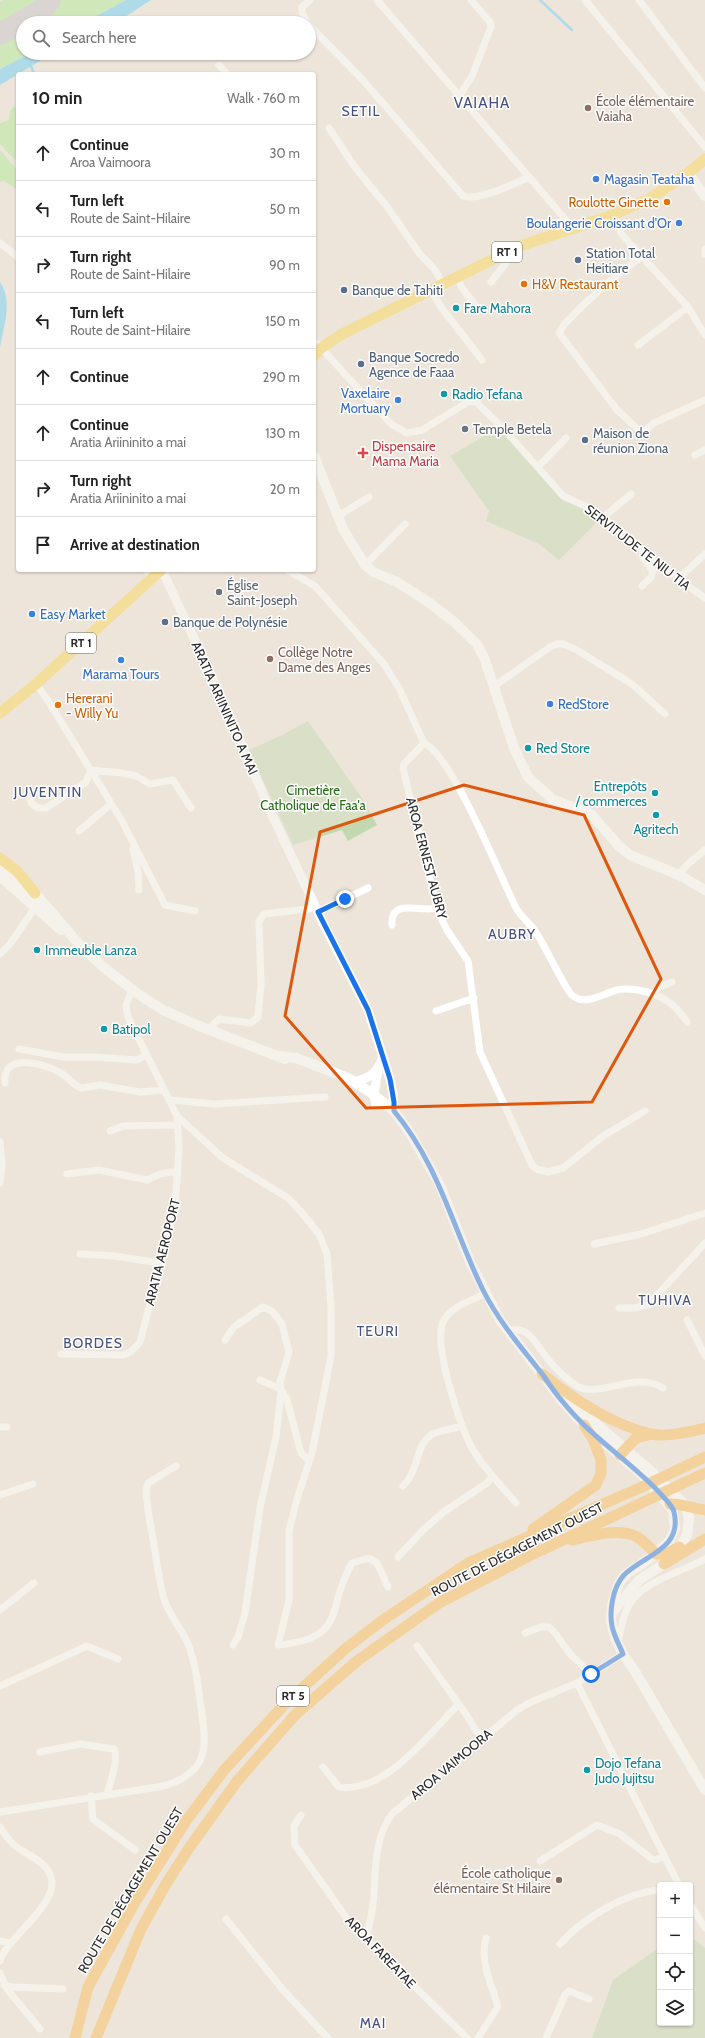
<!DOCTYPE html>
<meta charset="utf-8">
<style>
:root{--surface:#fff;--page:#f6f6f6;--text:#222;--muted:#767676;--line:#e0e0e0}
body{margin:0;font-family:Cabin,sans-serif;background:var(--page);color:var(--text)}
.controls{position:absolute;right:12px;bottom:12px;display:grid;overflow:hidden;border-radius:4px;box-shadow:0 1px 3px #0004}
.controls button{width:36px;height:36px;display:grid;place-items:center;padding:0;border:0;border-bottom:1px solid var(--line);background:var(--surface);color:var(--text);font:20px sans-serif}
.stop{position:absolute;width:12px;height:12px;margin:-9px;border:3px solid #1a73e8;border-radius:50%;background:#fff}
.stop.end{background:#1a73e8;border-color:#fff;box-shadow:0 1px 4px #0008}
.list{margin:0;padding:0;list-style:none}
h2{display:flex;justify-content:space-between;align-items:center;height:52px;margin:0;padding:0 16px;font-size:17px}
h2 small{font-size:13px;font-weight:400;color:var(--muted)}
.list li{display:grid;grid-template-columns:26px 1fr auto;gap:12px;align-items:center;box-sizing:border-box;height:56px;padding:0 16px;border-top:1px solid var(--line)}
.list b{display:block;font-size:15px;white-space:nowrap}
.list p{margin:0;font-size:13px;white-space:nowrap;color:var(--muted)}
.list em{font-size:13px;font-style:normal;color:var(--muted)}
.icon{flex:none;width:22px;height:22px;fill:none;stroke:currentColor;stroke-width:2;stroke-linecap:round;stroke-linejoin:round}
.map{position:relative;flex:none;width:705px;height:2038px;overflow:hidden}
.search{position:absolute;background:var(--surface);box-shadow:0 1px 3px #0004;left:16px;top:16px;width:300px;height:44px;display:flex;align-items:center;gap:10px;box-sizing:border-box;padding:0 14px;border-radius:22px;color:var(--muted);font-size:15px}
.panel{position:absolute;background:var(--surface);box-shadow:0 1px 3px #0004;left:16px;top:72px;width:300px;height:500px;border-radius:4px}
.map>svg:first-child{display:block}
.green{fill:#aee892}
.cemetery{fill:#c3d8b0}
.water{fill:#64cff8}
.lines{fill:none;stroke-linecap:round;stroke-linejoin:round}
.stream{stroke:#64cff8;stroke-width:2.5}
.taxiway{stroke:#c4c2c8;stroke-width:22}
.minor{stroke:#fff;stroke-width:7}
.tertiary{stroke:#fff;stroke-width:9}
.secondary{stroke:#fff;stroke-width:10}
.primary{stroke:#fbd550;stroke-width:11}
.trunk{stroke:#fdba52;stroke-width:11}
.route{stroke:#1a73e8;stroke-width:5}
.marked{fill:none;stroke:#de570d;stroke-width:3;stroke-linejoin:round}
.education-dot{fill:#8d6e63;stroke:#fff;stroke-width:1.5}
.shop-dot{fill:#3f7fe0;stroke:#fff;stroke-width:1.5}
.food-dot{fill:#e8710a;stroke:#fff;stroke-width:1.5}
.service-dot{fill:#5c6f8a;stroke:#fff;stroke-width:1.5}
.culture-dot{fill:#0f9aa8;stroke:#fff;stroke-width:1.5}
.worship-dot{fill:#6b7280;stroke:#fff;stroke-width:1.5}
.health-dot{fill:#e0444e;stroke:#fff;stroke-width:1.5}
.labels{text-anchor:middle;stroke-width:3;stroke-linejoin:round;paint-order:stroke}
.shield{fill:#fff;stroke:#696969;stroke-width:1}
.shield-label{font-size:12px;font-weight:bold;fill:#292929}
.education-label{font-size:13px;fill:#785e54;stroke:#fff;text-anchor:start}
.shop-label{font-size:13px;fill:#366cbe;stroke:#fff;text-anchor:start}
.food-label{font-size:13px;fill:#c56008;stroke:#fff;text-anchor:start}
.service-label{font-size:13px;fill:#4e5e75;stroke:#fff;text-anchor:start}
.culture-label{font-size:13px;fill:#0d838f;stroke:#fff;text-anchor:start}
.worship-label{font-size:13px;fill:#5b616d;stroke:#fff;text-anchor:start}
.health-label{font-size:13px;fill:#be3a42;stroke:#fff;text-anchor:start}
.street-label{font-size:13px;fill:#292929;stroke:#fff}
.park-label{font-size:13px;fill:#256c14;stroke:#fff}
.neighbourhood-label{font-size:14px;letter-spacing:1px;fill:#46507d;stroke:#fff}
.quarter-label{font-size:15px;letter-spacing:1px;fill:#46507d;stroke:#fff}
</style>
<div class="map">
<svg width="705" height="2038" viewBox="0 0 705 2038">
<rect width="100%" height="100%" fill="#ede5da"/>
<path class="green" d="M3 0H38L0 23V2Z
M58 0H126L83 23H38L52 9Z
M23 31V53H31L0 69V44Z
M14 106 18 111V161L14 159 0 144V123L9 120 10 111Z
M0 150 18 171V190L4 181 0 182Z"/>
<path class="cemetery" d="M498 428 565 501 584 509 600 519 559 560 539 544 486 521 489 511 450 456Z
M308 721 364 801 377 825 348 841 342 830 293 845 249 750 282 735Z
M690 1936 705 1948V2038H592L613 1980 660 1947V2023H690Z"/>
<path class="water" d="M126 0H151L116 23H83Z
M31 53H53L0 85V69Z
M0 282C13 301 4 325 0 347Z"/>
<g class="lines">
<path class="stream" d="M540 0 572 30
M31 66 34 74"/>
<path class="taxiway" d="M0 34 42 10 50 0"/>
<path class="minor" d="M377 0 566 220 571 229
M585 0 705 147
M639 0 705 88
M307 23 302 12V7L310 0
M309 25 362 79 463 196C479 201 514 184 529 177
M219 65 227 74
M460 95 472 76 491 27 490 22 471 0
M329 128 354 166 388 208 419 253 435 270 443 284
M614 214 621 233 626 239 688 307 705 335
M0 243 18 257
M705 249V254
M641 257C612 277 587 300 563 326L559 333 617 410 642 433 654 423 705 400
M457 277 462 288 476 306
M491 282 506 263 508 252
M431 290 441 307 482 360
M314 342 323 347
M638 345 688 307
M321 348 391 424 407 433 422 430 468 402H476L503 428 563 496 594 510 678 579 705 598
M695 455 705 450
M538 467 566 438
M338 516 369 497
M604 517 631 494
M642 549 643 558 653 571 651 577 642 586
M365 565 405 524
M146 570 153 578
M287 570 315 586 384 664 399 688 424 743 404 764 403 768 438 912 447 930 468 961 480 1052 532 1165 536 1169 548 1172 563 1168 603 1136 645 1111
M678 579 705 554
M36 684 47 699 122 821 165 905 195 911
M493 687 550 647 557 644H563L575 649 632 684 665 714
M424 743C452 755 500 876 516 908 522 918 531 924 537 934 548 952 557 972 568 990 580 1010 601 994 617 990 624 988 631 989 638 990 660 994 675 1003 687 1022
M28 795 32 804 38 808H46L86 782 91 770 122 773 136 776 150 784 173 780 191 808
M79 831 111 804
M133 849 138 872 139 890
M678 875 689 863 705 850
M318 912 368 888
M392 925C390 897 421 913 437 908
M0 954 10 944 37 905
M654 993 659 987 672 982
M436 1011 474 998
M209 1029 219 1019 251 1023 258 1017 261 984 259 921 264 914 316 908
M19 1049 64 1057H93L137 1060 146 1055
M5 1083C4 1076 6 1070 11 1066 24 1057 52 1067 64 1075 70 1080 74 1085 81 1088L100 1085 140 1092 164 1090
M170 1100 215 1104 325 1097
M177 1116 223 1158 288 1198 303 1214 319 1234 327 1254 331 1307V1356L312 1453 297 1499 289 1531V1600L278 1645C349 1638 325 1609 352 1563L369 1558 377 1563 388 1587
M110 1131 123 1126 177 1125
M0 1142 2 1163 0 1183
M67 1174 99 1170 147 1180 160 1174 171 1172 178 1173
M594 1244 641 1234 705 1213
M80 1254 114 1256 160 1263
M485 1294C470 1301 451 1306 443 1322 433 1344 460 1427 472 1448 484 1469 501 1485 516 1503
M619 1308H634L648 1305 705 1243
M687 1320 705 1356
M508 1331C512 1330 518 1329 523 1331 532 1334 541 1351 547 1358 555 1368 566 1379 577 1386 599 1399 636 1370 663 1388
M225 1340 234 1327 263 1307 272 1311 282 1324 289 1352 280 1382 281 1392 276 1437 260 1508 245 1613 238 1637 233 1645
M61 1354 123 1355 131 1352 140 1342 175 1208 179 1148 177 1116 128 1017 126 1005 132 990
M260 1380 281 1389 287 1400 300 1449 302 1454 309 1460
M0 1427H7
M403 1486C419 1471 415 1446 431 1435 440 1430 452 1429 462 1426
M0 1495 33 1484
M398 1557 423 1530 445 1511 487 1483 492 1477
M0 1610 34 1583
M525 1633 541 1627H549L555 1633 570 1654 591 1674
M618 1643C621 1631 622 1618 628 1607 639 1582 682 1572 705 1559
M417 1646 466 1714 476 1731 484 1736
M577 1683 679 1885
M0 1686 87 1646 118 1659
M40 1752 80 1744 114 1749C119 1759 110 1784 107 1794
M323 1767 339 1787C386 1794 429 1733 459 1704
M91 1796 93 1819 135 1850
M0 1812 164 1786C213 1771 206 1743 200 1701 198 1682 195 1662 188 1644 181 1628 169 1615 164 1599 159 1581 157 1563 154 1545 151 1527 147 1509 146 1491L148 1483 176 1466
M301 1815 294 1826 295 1845 350 1923 467 2038
M0 1827C4 1833 8 1839 13 1844 24 1854 38 1857 47 1869 70 1899 7 1935 0 1961
M540 1861 597 1825 620 1834 652 1859 656 1860 663 1856
M690 1904 705 1928
M226 1919 283 1990 328 2038
M366 1938C369 1927 372 1915 373 1904 376 1874 373 1839 392 1814L517 1710 531 1702 577 1683 623 1654
M0 1941 11 1943
M560 1944C582 1919 626 1892 660 1890
M0 1973 7 1989 40 2029
M4 1985 12 1987 63 1989
M478 2038 497 2008V2003C490 1981 480 1961 486 1938
M546 2038 565 1995 569 1991 589 1999"/>
<path class="tertiary" d="M162 570 219 692 271 813 325 927 368 1010 390 1079 393 1093 394 1111
M354 1082C372 1077 376 1074 383 1057
M376 1105 374 1095 378 1070"/>
<path class="secondary" d="M688 173 705 196
M314 456 343 529 365 565 373 572 397 582 427 601 453 621 477 644 485 660 514 748 528 777 552 799 592 815 619 846 630 855 679 875 705 890
M0 867 35 893 78 943 102 966 138 994 163 1010 197 1025 285 1059
M0 876 61 930
M279 1056 296 1058 348 1078 370 1092 394 1111 408 1130 440 1185 470 1262 500 1320 563 1402 584 1425 643 1476 673 1510 675 1529 670 1540 656 1554 625 1575 619 1583 612 1604 611 1621 615 1638 623 1654 636 1673 705 1790
M572 1403 652 1472 684 1504 689 1517 687 1535 679 1547 664 1564 639 1580 611 1614"/>
<path class="primary" d="M314 356 321 348 342 334 520 246 610 216 649 199 688 173 705 159
M0 713 36 684 161 570
M0 858 17 871 35 893"/>
<path class="trunk" d="M542 1374C574 1399 610 1424 651 1434 665 1437 691 1432 705 1428
M620 1455 636 1438 652 1434
M670 1504C683 1504 692 1508 705 1510
M533 1529 596 1485 601 1473V1460L593 1439 584 1425
M572 1540C591 1536 619 1527 637 1537 645 1542 650 1548 656 1554L668 1553 679 1547
M664 1564 705 1539
M75 2038 88 1987 134 1904 186 1821 225 1769 285 1704 345 1649 383 1620 468 1563 642 1487 705 1457
M96 2038 141 1929 166 1884 189 1848 238 1780 295 1715 357 1661 439 1603 529 1556 705 1473"/>
</g>
<g class="lines">
<path class="route" d="M345 899 318 912 368 1010 390 1079 394 1102V1111C439 1165 453 1229 483 1290 499 1322 521 1347 543 1375 549 1384 555 1393 563 1402 590 1436 628 1460 658 1491 663 1497 672 1504 674 1512 683 1549 644 1555 624 1575 613 1587 609 1610 612 1626 614 1636 619 1644 623 1654L591 1674"/>
</g>
<path d="M0 0H705V2038H0ZM464 785 584 815 661 979 592 1102 366 1108 285 1016 320 832Z" fill="#ede5da" fill-opacity=".55" fill-rule="evenodd"/>
<path class="marked" d="M464 785 584 815 661 979 592 1102 366 1108 285 1016 320 832Z"/>
<g class="education-dot">
<circle cx="588" cy="108" r="4"/>
<circle cx="270" cy="659" r="4"/>
<circle cx="559" cy="1880" r="4"/>
</g>
<g class="shop-dot">
<circle cx="596" cy="179" r="4"/>
<circle cx="679" cy="223" r="4"/>
<circle cx="398" cy="400" r="4"/>
<circle cx="32" cy="614" r="4"/>
<circle cx="121" cy="660" r="4"/>
<circle cx="550" cy="704" r="4"/>
</g>
<g class="food-dot">
<circle cx="667" cy="202" r="4"/>
<circle cx="524" cy="284" r="4"/>
<circle cx="58" cy="705" r="4"/>
</g>
<g class="service-dot">
<circle cx="578" cy="260" r="4"/>
<circle cx="344" cy="290" r="4"/>
<circle cx="361" cy="364" r="4"/>
<circle cx="585" cy="440" r="4"/>
<circle cx="165" cy="622" r="4"/>
</g>
<g class="culture-dot">
<circle cx="456" cy="308" r="4"/>
<circle cx="444" cy="394" r="4"/>
<circle cx="528" cy="748" r="4"/>
<circle cx="655" cy="793" r="4"/>
<circle cx="656" cy="815" r="4"/>
<circle cx="37" cy="950" r="4"/>
<circle cx="104" cy="1029" r="4"/>
<circle cx="587" cy="1770" r="4"/>
</g>
<g class="worship-dot">
<circle cx="465" cy="429" r="4"/>
<circle cx="219" cy="592" r="4"/>
</g>
<path class="health-dot" d="M361 447h4v4h4v4h-4v4h-4v-4h-4v-4h4z"/>
<g class="labels">
<g class="shield">
<rect x="492" y="242" width="30" height="20" rx="3"/>
<rect x="66" y="633" width="30" height="20" rx="3"/>
<rect x="277" y="1686" width="32" height="20" rx="3"/>
</g>
<g class="shield-label">
<text x="507" y="256">RT 1</text>
<text x="81" y="647">RT 1</text>
<text x="293" y="1700">RT 5</text>
</g>
<g class="education-label">
<text x="596" y="106">École élémentaire<tspan x="596" dy="15">Vaiaha</tspan></text>
<text x="278" y="657">Collège Notre<tspan x="278" dy="15">Dame des Anges</tspan></text>
<text x="551" y="1878" text-anchor="end">École catholique<tspan x="551" dy="15">élémentaire St Hilaire</tspan></text>
</g>
<g class="shop-label">
<text x="604" y="184">Magasin Teataha</text>
<text x="671" y="228" text-anchor="end">Boulangerie Croissant d'Or</text>
<text x="390" y="398" text-anchor="end">Vaxelaire<tspan x="390" dy="15">Mortuary</tspan></text>
<text x="40" y="619">Easy Market</text>
<text x="121" y="679" text-anchor="middle">Marama Tours</text>
<text x="558" y="709">RedStore</text>
</g>
<g class="food-label">
<text x="659" y="207" text-anchor="end">Roulotte Ginette</text>
<text x="532" y="289">H&amp;V Restaurant</text>
<text x="66" y="703">Hererani<tspan x="66" dy="15">- Willy Yu</tspan></text>
</g>
<g class="service-label">
<text x="586" y="258">Station Total<tspan x="586" dy="15">Heitiare</tspan></text>
<text x="352" y="295">Banque de Tahiti</text>
<text x="369" y="362">Banque Socredo<tspan x="369" dy="15">Agence de Faaa</tspan></text>
<text x="593" y="438">Maison de<tspan x="593" dy="15">réunion Ziona</tspan></text>
<text x="173" y="627">Banque de Polynésie</text>
</g>
<g class="culture-label">
<text x="464" y="313">Fare Mahora</text>
<text x="452" y="399">Radio Tefana</text>
<text x="536" y="753">Red Store</text>
<text x="647" y="791" text-anchor="end">Entrepôts<tspan x="647" dy="15">/ commerces</tspan></text>
<text x="656" y="834" text-anchor="middle">Agritech</text>
<text x="45" y="955">Immeuble Lanza</text>
<text x="112" y="1034">Batipol</text>
<text x="595" y="1768">Dojo Tefana<tspan x="595" dy="15">Judo Jujitsu</tspan></text>
</g>
<g class="worship-label">
<text x="473" y="434">Temple Betela</text>
<text x="227" y="590">Église<tspan x="227" dy="15">Saint-Joseph</tspan></text>
</g>
<g class="health-label">
<text x="372" y="451">Dispensaire<tspan x="372" dy="15">Mama Maria</tspan></text>
</g>
<g class="street-label">
<text transform="translate(638 547) rotate(38)" y="5">SERVITUDE TE NIU TIA</text>
<text transform="translate(225 708) rotate(66)" y="5">ARATIA ARIININITO A MAI</text>
<text transform="translate(427 858) rotate(75)" y="5">AROA ERNEST AUBRY</text>
<text transform="translate(162 1252) rotate(-76)" y="5">ARATIA AEROPORT</text>
<text transform="translate(517 1549) rotate(-27)" y="5">ROUTE DE DÉGAGEMENT OUEST</text>
<text transform="translate(451 1764) rotate(-40)" y="5">AROA VAIMOORA</text>
<text transform="translate(130 1890) rotate(-59)" y="5">ROUTE DE DÉGAGEMENT OUEST</text>
<text transform="translate(381 1952) rotate(46)" y="5">AROA FAREATAE</text>
</g>
<g class="park-label">
<text x="313" y="795">Cimetière<tspan x="313" dy="15">Catholique de Faa'a</tspan></text>
</g>
<g class="neighbourhood-label">
<text x="361" y="116">SETIL</text>
<text x="48" y="797">JUVENTIN</text>
<text x="512" y="939">AUBRY</text>
<text x="665" y="1305">TUHIVA</text>
<text x="378" y="1336">TEURI</text>
<text x="93" y="1348">BORDES</text>
<text x="373" y="2028">MAI</text>
</g>
<g class="quarter-label">
<text x="482" y="108">VAIAHA</text>
</g>
</g>
</svg>
<div class="controls">
<button>+</button>
<button>−</button>
<button><svg class="icon" aria-label="locate" viewBox="0 0 24 24"><circle cx="12" cy="12" r="6"/><path d="M12 2v4M12 18v4M2 12h4M18 12h4"/></svg></button>
<button><svg class="icon" aria-label="layers" viewBox="0 0 24 24"><path d="M12 4l9 5-9 5-9-5zM3 14l9 5 9-5"/></svg></button>
</div>
<div class="stop" style="left:591px;top:1674px"></div>
<div class="stop end" style="left:345px;top:899px"></div>
<div class="search"><svg class="icon" aria-label="search" viewBox="0 0 24 24"><circle cx="10" cy="10" r="6"/><path d="M15 15l6 6"/></svg>Search here</div>
<section class="panel">
<h2>10 min<small>Walk · 760 m</small></h2>
<ul class="list">
<li><svg class="icon" aria-label="ahead" viewBox="0 0 24 24"><path d="M12 20V5M6 11l6-6 6 6"/></svg><div><b>Continue</b><p>Aroa Vaimoora</p></div><em>30 m</em></li>
<li><svg class="icon" aria-label="left" viewBox="0 0 24 24"><path d="M17 20v-9H6M10 6l-5 5 5 5"/></svg><div><b>Turn left</b><p>Route de Saint-Hilaire</p></div><em>50 m</em></li>
<li><svg class="icon" aria-label="right" viewBox="0 0 24 24"><path d="M7 20v-9h11M14 6l5 5-5 5"/></svg><div><b>Turn right</b><p>Route de Saint-Hilaire</p></div><em>90 m</em></li>
<li><svg class="icon" aria-label="left" viewBox="0 0 24 24"><path d="M17 20v-9H6M10 6l-5 5 5 5"/></svg><div><b>Turn left</b><p>Route de Saint-Hilaire</p></div><em>150 m</em></li>
<li><svg class="icon" aria-label="ahead" viewBox="0 0 24 24"><path d="M12 20V5M6 11l6-6 6 6"/></svg><div><b>Continue</b></div><em>290 m</em></li>
<li><svg class="icon" aria-label="ahead" viewBox="0 0 24 24"><path d="M12 20V5M6 11l6-6 6 6"/></svg><div><b>Continue</b><p>Aratia Ariininito a mai</p></div><em>130 m</em></li>
<li><svg class="icon" aria-label="right" viewBox="0 0 24 24"><path d="M7 20v-9h11M14 6l5 5-5 5"/></svg><div><b>Turn right</b><p>Aratia Ariininito a mai</p></div><em>20 m</em></li>
<li><svg class="icon" aria-label="arrive" viewBox="0 0 24 24"><path d="M6 21V4h12l-3 4 3 4H6"/></svg><div><b>Arrive at destination</b></div></li>
</ul>
</section>
</div>
